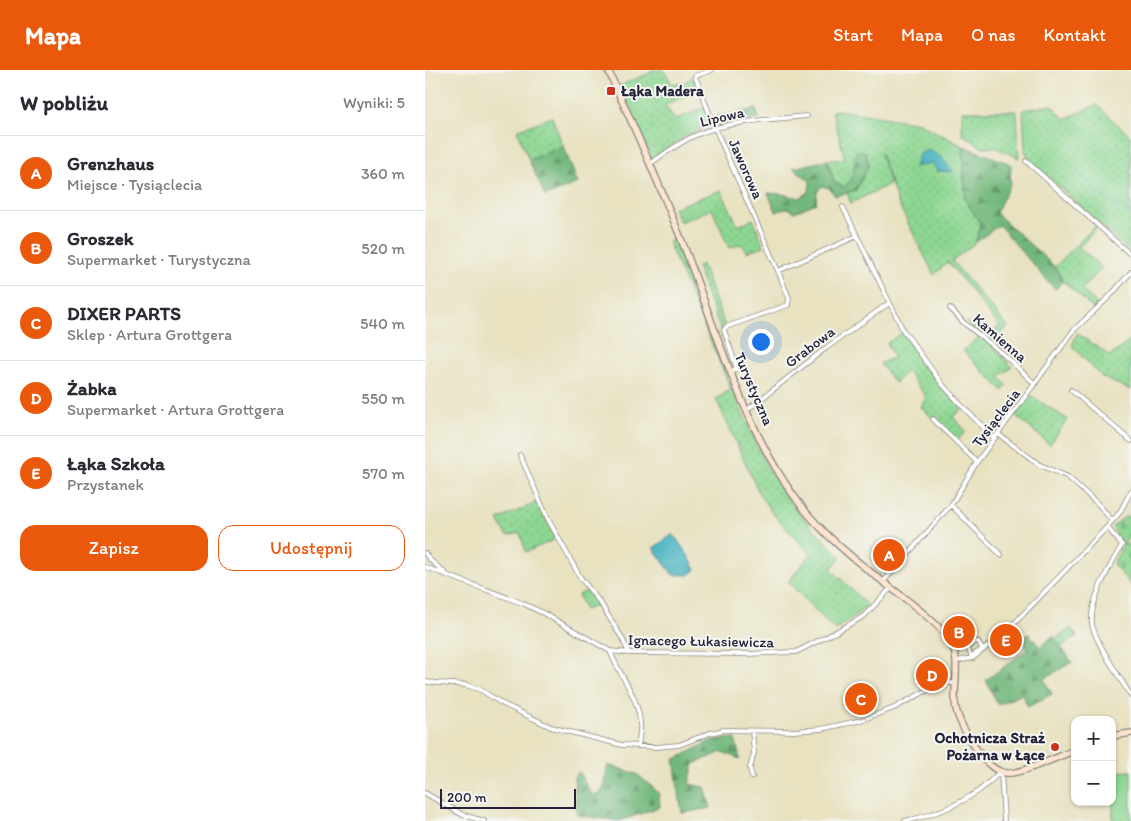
<!DOCTYPE html>
<html lang="pl">
<meta charset="utf-8">
<style>
:root{--surface:#fff;--page:#f7f7f7;--text:#2b2b33;--muted:#7c7c81;--line:#e1e1e2;--accent:#ea580c}
body{margin:0;font-family:Itim,sans-serif;background:var(--page);color:var(--text)}
.controls{position:absolute;right:15px;bottom:15px;display:grid;overflow:hidden;border-radius:10px;box-shadow:0 1px 4px #0004}
.controls button{width:45px;height:45px;display:grid;place-items:center;padding:0;border:0;border-bottom:1px solid var(--line);background:var(--surface);color:var(--text);font:25px sans-serif}
.scale{position:absolute;left:15px;bottom:12px;width:136px;box-sizing:border-box;padding-left:5px;border:2px solid #22223b;border-top:0;font-size:14px;line-height:18px;white-space:nowrap;color:#22223b;-webkit-text-stroke:4px #f6f6f2;paint-order:stroke}
.you{position:absolute;left:335px;top:271px;width:18px;height:18px;margin:-12px;border:4px solid #fff;border-radius:50%;background:#1a73e8;box-shadow:0 0 0 8px #1a73e833}
.badge{display:grid;place-items:center;width:32px;height:32px;border-radius:50%;background:var(--accent);color:#fff;font-size:16px;font-weight:700}
.pin{position:absolute;translate:-50% -50%;border:2px solid #fff;box-shadow:0 1px 5px #0006}
.list{margin:0;padding:0;list-style:none}
h2{display:flex;justify-content:space-between;align-items:center;height:65px;margin:0;padding:0 20px;font-size:21px}
h2 small{font-size:16px;font-weight:400;color:var(--muted)}
.list li{display:grid;grid-template-columns:32px 1fr auto;gap:15px;align-items:center;box-sizing:border-box;height:75px;padding:0 20px;border-top:1px solid var(--line)}
.list b{display:block;font-size:19px;white-space:nowrap}
.list p{margin:0;font-size:16px;white-space:nowrap;color:var(--muted)}
.list em{font-size:16px;font-style:normal;color:var(--muted)}
.actions{display:flex;gap:10px;padding:15px 20px}
.actions a{flex:1;padding:11px 0;border:1px solid var(--accent);border-radius:15px;text-align:center;font-size:18px;color:var(--accent)}
.actions .main{background:var(--accent);color:#fff}
.map{position:relative;flex:none;width:706px;height:751px;overflow:hidden}
header{display:flex;align-items:center;gap:30px;box-sizing:border-box;height:70px;padding:0 25px;background:var(--accent);color:#fff}
header strong{font-size:24px}
nav{display:flex;gap:28px;margin-inline-start:auto;font-size:18px}
main{display:flex}
aside{flex:1;background:var(--surface)}
.map>svg:first-child{display:block}
.grass{fill:url(#grass-dots);stroke:#587c66}
.forest{fill:url(#forest-firs);stroke:#4a6d5c}
.cemetery{fill:url(#cemetery-stones);stroke:#587c66}
.green{fill:#8dd792;stroke:#587c66}
.water{fill:#43b1be;stroke:#326a7c}
.lines{fill:none;stroke-linecap:round;stroke-linejoin:round}
.stream{stroke:#43b1be;stroke-width:1}
.pedestrian-casing{stroke:#85827e;stroke-width:5}
.minor-casing{stroke:#85827e;stroke-width:5.5}
.secondary-casing{stroke:#85827e;stroke-width:8}
.pedestrian{stroke:#fff;stroke-width:3}
.minor{stroke:#fff;stroke-width:4}
.secondary{stroke:#fce5d0;stroke-width:5.5}
.poi-dot{fill:#c8321e;stroke:#f6f6f2;stroke-width:2}
.labels{text-anchor:middle;stroke-width:4;stroke-linejoin:round;paint-order:stroke}
.poi-label{font-size:15px;font-weight:bold;fill:#22223b;stroke:#f6f6f2;text-anchor:start}
.street-label{font-size:15px;fill:#22223b;stroke:#f6f6f2}
</style>
<header>
<strong>Mapa</strong>
<nav><a>Start</a><a>Mapa</a><a>O nas</a><a>Kontakt</a></nav>
</header>
<main>
<aside>
<h2>W pobliżu<small>Wyniki: 5</small></h2>
<ul class="list">
<li><span class="badge">A</span><div><b>Grenzhaus</b><p>Miejsce · Tysiąclecia</p></div><em>360 m</em></li>
<li><span class="badge">B</span><div><b>Groszek</b><p>Supermarket · Turystyczna</p></div><em>520 m</em></li>
<li><span class="badge">C</span><div><b>DIXER PARTS</b><p>Sklep · Artura Grottgera</p></div><em>540 m</em></li>
<li><span class="badge">D</span><div><b>Żabka</b><p>Supermarket · Artura Grottgera</p></div><em>550 m</em></li>
<li><span class="badge">E</span><div><b>Łąka Szkoła</b><p>Przystanek</p></div><em>570 m</em></li>
</ul>
<div class="actions"><a class="main">Zapisz</a><a>Udostępnij</a></div>
</aside>
<div class="map">
<svg width="706" height="751" viewBox="0 0 706 751">
<defs>
<pattern id="grass-dots" width="8" height="8" patternUnits="userSpaceOnUse" patternTransform="scale(1.25)"><rect width="8" height="8" fill="#8dd792"/><path d="M2 2h.1M6 6h.1" fill="none" stroke="#79b87f" stroke-width="1.8" stroke-linecap="round"/></pattern>
<pattern id="forest-firs" width="22" height="20" patternUnits="userSpaceOnUse" patternTransform="scale(1.25)"><rect width="22" height="20" fill="#72b87c"/><path d="M5 1l3.5 6h-7zM16 11l3.5 6h-7z" fill="#5d9567"/></pattern>
<pattern id="cemetery-stones" width="16" height="16" patternUnits="userSpaceOnUse" patternTransform="scale(1.25)"><rect width="16" height="16" fill="#8dd792"/><path d="M2 7V4a2 2 0 0 1 4 0v3zM10 15v-3a2 2 0 0 1 4 0v3z" fill="#79b87f"/></pattern>
</defs>
<rect width="100%" height="100%" fill="#f6f6f2"/>
<filter id="ink" filterUnits="userSpaceOnUse"><feTurbulence type="fractalNoise" baseFrequency=".02" numOctaves="2"/><feDisplacementMap in="SourceGraphic" scale="10" xChannelSelector="R" yChannelSelector="G"/><feConvolveMatrix kernelMatrix="1 2 1 2 8 2 1 2 1" color-interpolation-filters="sRGB"/></filter>
<filter id="wash" filterUnits="userSpaceOnUse"><feTurbulence type="fractalNoise" baseFrequency=".0096" numOctaves="4" result="noise"/><feDisplacementMap in="SourceGraphic" scale="20" xChannelSelector="R" yChannelSelector="G"/><feGaussianBlur stdDeviation="1.12" result="paint"/><feColorMatrix in="noise" values="0 0 0 0 0 0 0 0 0 0 0 0 0 0 0 0 0 1.4 0 .05"/><feComposite in="paint" operator="in"/></filter>
<g filter="url(#wash)">
<rect width="100%" height="100%" fill="#e8e2c1"/>
<path class="grass" d="M226 0H239L247 14 259 13 267 7 273 20 240 35 250 50 280 37 287 55 264 64 227 89 194 16 227 2Z
M627 35 639 49 672 35 706 67V183L605 90 600 81 598 40Z
M414 40 494 53 538 76 540 129 555 153 551 172 527 191 583 257 565 273 587 297 574 307 582 315 578 321 538 281 554 267 541 252 564 263 575 257 523 192 509 205 472 131 455 81 465 114 426 133 422 123 431 120 430 99 425 113 419 117 410 113 402 90 420 89 407 41Z
M537 41H592L594 88 569 77H557L537 64Z
M127 47 138 76 104 90 92 60Z
M296 120 313 156 328 149 339 176 321 182 317 174 304 178 287 139 255 152 248 138Z
M670 156 672 158 654 177 677 198 657 219 673 235 668 239 638 211 630 197Z
M249 169C275 232 295 296 324 357 332 376 340 395 351 412 369 440 393 464 416 487L406 499 443 536 410 560 363 512 386 484 347 443 335 425 291 329 306 319 243 172Z
M277 194 300 256 297 260 307 288V291L272 197Z
M477 263 515 316 537 339 528 347 541 361 532 371 496 337 501 327 482 301 470 313 455 294 469 287 462 273Z
M652 263 685 286 706 270V320L678 308 647 276Z
M605 325 642 349 625 375 590 345Z
M112 432 131 469 101 482 95 463 82 466 73 450Z
M163 520 173 535 160 540 153 525Z"/>
<path class="forest" d="M331 39 334 49 292 56 289 47Z
M138 76 153 113 120 126 104 90Z
M538 76 586 94 585 114 571 143 630 197 638 211 631 219 625 214 574 155 551 172 555 153 540 129Z
M431 81H440L444 95 431 120 410 126 404 118 397 116 392 122 391 133 370 142 362 138 351 142 343 123 357 124 375 128 384 122 385 111 368 98 402 90 410 113 419 117C432 107 428 95 431 81Z
M604 564 615 577 628 566 647 592 619 609 627 624 603 637 597 624 573 635 561 610 603 579 595 570Z
M310 668 315 689 297 682 269 694 264 714 280 717 286 738 257 743 249 690 287 670Z
M183 695 212 704 234 723 235 737 194 751 152 745 149 707 154 702 167 725 175 723 179 716Z"/>
<path class="cemetery" d="M701 446 706 448 704 468 699 473 700 475 703 474 704 476 706 475V515L688 494 698 475 687 457Z"/>
<path class="green" d="M646 558 652 566 636 577 630 569Z
M706 701V751H688L687 702Z"/>
<path class="water" d="M504 80 517 88 528 102 513 101 506 93 490 97 494 84Z
M248 464 263 485 271 500 264 505H248L228 478Z"/>
<g class="lines">
<path class="stream" d="M650 98 675 124 706 144"/>
</g>
</g>
<g filter="url(#ink)">
<g class="lines">
<g class="pedestrian-casing">
<path id="pedestrian" d="M553 571 557 579 546 586 542 577Z"/>
</g>
<g class="minor-casing">
<path id="minor" d="M287 0 270 6 290 58 353 201
M601 91 706 185
M225 94C240 83 255 72 271 65 302 51 348 49 382 46
M418 137 478 260 518 315 538 337 569 368
M525 238 539 253 576 282 610 314
M306 301 312 299 299 260 301 257 363 235 364 228 353 201 432 166
M646 320 706 371
M322 340 401 278 464 233
M508 349 552 392
M573 364 615 395 643 407 674 435 687 451
M95 385 123 449 155 507 176 534 197 568 204 583
M526 435 576 485
M682 457 697 475C685 496 664 530 667 554 669 570 697 611 706 626
M0 483 4 489 19 502
M0 497 97 533 118 543 185 581 204 583 321 584 371 582 411 562 439 546 466 518
M458 512 526 435 552 392 649 260 685 226 706 202
M185 581C194 605 214 627 215 653 216 660 214 668 213 676
M532 591 548 588 583 560 682 457 695 442 706 421
M0 612 41 615 56 620 76 633 126 657 145 662 197 675 231 677 254 675 285 663 299 660 369 661 396 659 437 650 469 638 512 615 520 613H531
M576 701 579 751
M327 707 325 698 329 683 327 661
M0 723 38 745 59 751
M480 751C505 746 531 736 552 722 561 716 568 708 576 701"/>
</g>
<g class="secondary-casing">
<path id="secondary" d="M183 0C211 61 238 122 262 184 294 269 324 373 382 443 410 476 444 501 478 527 492 538 507 549 519 563 538 584 529 607 530 632 531 647 540 662 548 674 555 685 566 701 581 703 595 705 635 686 650 680
M687 666 706 663"/>
</g>
<use href="#pedestrian" class="pedestrian"/>
<use href="#minor" class="minor"/>
<use href="#secondary" class="secondary"/>
</g>
</g>
<g class="poi-dot">
<rect x="181" y="16" width="10" height="10" rx="2.5"/>
<circle cx="630" cy="677" r="5"/>
</g>
<g class="labels">
<g class="poi-label">
<text x="196" y="26">Łąka Madera</text>
<text x="620" y="673" text-anchor="end">Ochotnicza Straż<tspan x="620" dy="17">Pożarna w Łące</tspan></text>
</g>
<g class="street-label">
<text transform="translate(297 47) rotate(-13)" y="5">Lipowa</text>
<text transform="translate(321 99) rotate(66)" y="5">Jaworowa</text>
<text transform="translate(575 268) rotate(41)" y="5">Kamienna</text>
<text transform="translate(385 277) rotate(-37)" y="5">Grabowa</text>
<text transform="translate(329 319) rotate(67)" y="5">Turystyczna</text>
<text transform="translate(571 348) rotate(-53)" y="5">Tysiąclecia</text>
<text transform="translate(276 571) rotate(1)" y="5">Ignacego Łukasiewicza</text>
</g>
</g>
</svg>
<div class="controls">
<button>+</button>
<button>−</button>
</div>
<div class="scale">200 m</div>
<div class="you"></div>
<div class="pin badge" style="left:464px;top:485px">A</div>
<div class="pin badge" style="left:534px;top:562px">B</div>
<div class="pin badge" style="left:436px;top:629px">C</div>
<div class="pin badge" style="left:507px;top:605px">D</div>
<div class="pin badge" style="left:581px;top:570px">E</div>
</div>
</main>
